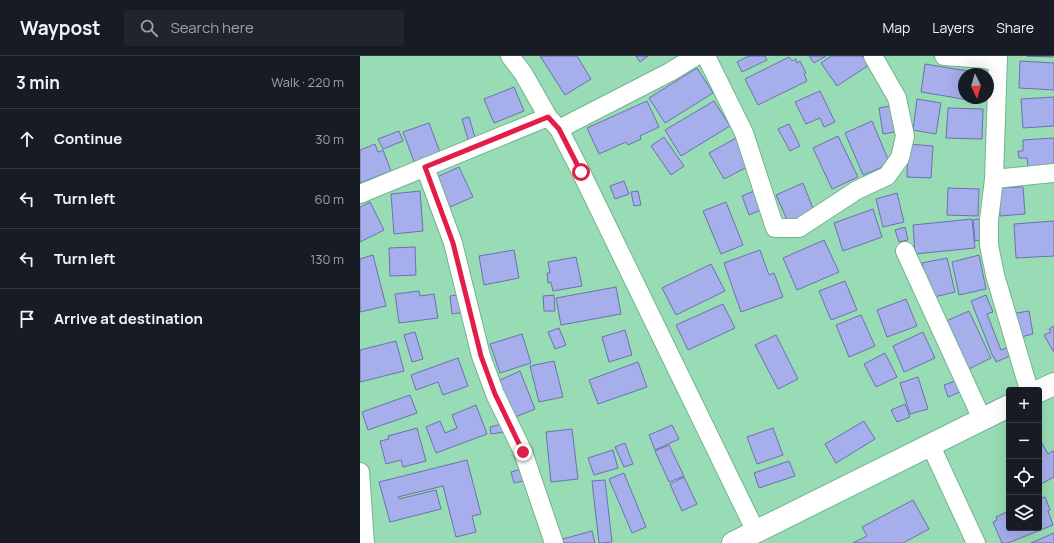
<!DOCTYPE html>
<meta charset="utf-8">
<style>
:root{--surface:#171b24;--page:#20242c;--text:#f1f3f6;--muted:#9ea1a6;--line:#363941}
body{margin:0;font-family:Manrope,sans-serif;background:var(--page);color:var(--text)}
.controls{position:absolute;right:12px;bottom:12px;display:grid;overflow:hidden;border-radius:4px;box-shadow:0 4px 16px #0002}
.controls button{width:36px;height:36px;display:grid;place-items:center;padding:0;border:0;border-bottom:1px solid var(--line);background:var(--surface);color:var(--text);font:20px sans-serif}
.compass{position:absolute;left:598px;top:12px;width:36px;height:36px;border-radius:50%;background:var(--surface);box-shadow:0 4px 16px #0002;rotate:175deg}
.stop{position:absolute;width:12px;height:12px;margin:-9px;border:3px solid #e11d48;border-radius:50%;background:#fff}
.stop.end{background:#e11d48;border-color:#fff;box-shadow:0 1px 4px #0008}
.list{margin:0;padding:0;list-style:none}
h2{display:flex;justify-content:space-between;align-items:center;height:52px;margin:0;padding:0 16px;font-size:17px}
h2 small{font-size:13px;font-weight:400;color:var(--muted)}
.list li{display:grid;grid-template-columns:26px 1fr auto;gap:12px;align-items:center;box-sizing:border-box;height:60px;padding:0 16px;border-top:1px solid var(--line)}
.list b{display:block;font-size:15px;white-space:nowrap}
.list em{font-size:13px;font-style:normal;color:var(--muted)}
.icon{flex:none;width:22px;height:22px;fill:none;stroke:currentColor;stroke-width:2;stroke-linecap:round;stroke-linejoin:round}
.map{position:relative;flex:none;width:694px;height:487px;overflow:hidden}
header{display:flex;align-items:center;gap:24px;box-sizing:border-box;height:56px;padding:0 20px;background:var(--surface);border-bottom:1px solid var(--line)}
header strong{font-size:19px}
nav{display:flex;gap:22px;margin-inline-start:auto;font-size:14px}
.search{width:280px;height:36px;background:var(--page);display:flex;align-items:center;gap:10px;box-sizing:border-box;padding:0 14px;border-radius:4px;color:var(--muted);font-size:15px}
main{display:flex}
aside{flex:1;background:var(--surface)}
.map>svg:first-child{display:block}
.building{fill:#a6aeec;stroke:#6b72ab}
.lines{fill:none;stroke-linecap:round;stroke-linejoin:round}
.minor-casing{stroke:#70b48d;stroke-width:20}
.secondary-casing{stroke:#70b48d;stroke-width:24}
.minor{stroke:#fff;stroke-width:18}
.secondary{stroke:#fff;stroke-width:22}
.route{stroke:#e11d48;stroke-width:5}
</style>
<header>
<strong>Waypost</strong>
<div class="search"><svg class="icon" aria-label="search" viewBox="0 0 24 24"><circle cx="10" cy="10" r="6"/><path d="M15 15l6 6"/></svg>Search here</div>
<nav><a>Map</a><a>Layers</a><a>Share</a></nav>
</header>
<main>
<aside>
<h2>3 min<small>Walk · 220 m</small></h2>
<ul class="list">
<li><svg class="icon" aria-label="ahead" viewBox="0 0 24 24"><path d="M12 20V5M6 11l6-6 6 6"/></svg><div><b>Continue</b></div><em>30 m</em></li>
<li><svg class="icon" aria-label="left" viewBox="0 0 24 24"><path d="M17 20v-9H6M10 6l-5 5 5 5"/></svg><div><b>Turn left</b></div><em>60 m</em></li>
<li><svg class="icon" aria-label="left" viewBox="0 0 24 24"><path d="M17 20v-9H6M10 6l-5 5 5 5"/></svg><div><b>Turn left</b></div><em>130 m</em></li>
<li><svg class="icon" aria-label="arrive" viewBox="0 0 24 24"><path d="M6 21V4h12l-3 4 3 4H6"/></svg><div><b>Arrive at destination</b></div></li>
</ul>
</aside>
<div class="map">
<svg width="694" height="487" viewBox="0 0 694 487">
<rect width="100%" height="100%" fill="#97dcb4"/>
<path class="building" d="M180 0H217L231 23 205 39Z
M276 0H288L280 6Z
M389 0H405L407 4 382 16 377 6Z
M449 0H466L454 7Z
M471 0H502L509 9 477 30 461 7Z
M667 0H693V1Z
M429 1 432 5 436 3 437 7 440 5 446 17 444 18 447 25 398 49 385 23Z
M660 5 694 7V34L659 32Z
M565 8 614 16 613 18H604V42H609V44L561 36Z
M337 12 353 37 305 67 289 42Z
M154 31 164 55 134 67 124 43Z
M460 35 475 66 464 71 460 62 446 68 435 46Z
M694 41V70L663 72 661 43Z
M557 43 581 47 576 78 553 74Z
M287 45 299 71 280 80 281 83 268 89 266 86 239 98 227 72Z
M354 45 370 70 321 100 305 74Z
M536 49 540 75 523 78 519 52Z
M588 52 623 53 622 83 586 82Z
M109 61 117 88 110 90 102 63Z
M512 65 530 108 503 119 485 77Z
M69 67 81 99 55 108 43 76Z
M429 68 440 90 430 95 418 73Z
M39 75 43 85 23 93 18 83Z
M478 80 498 121 472 133 453 92Z
M304 81 324 110 311 119 291 90Z
M376 82 391 109 364 123 349 97Z
M694 82V111L668 112 667 102H659L658 95H663V84Z
M15 88 18 96 23 94 31 115 0 127V94Z
M548 88 573 90 571 122 547 121Z
M99 111 113 141 90 151 77 121Z
M264 125 269 138 255 143 250 130Z
M443 127 454 155 428 166 416 139Z
M663 131 665 158 640 160 638 132Z
M588 132 619 133 618 160 587 159Z
M60 135 63 175 34 178 31 138Z
M278 135 281 149 274 150 271 136Z
M394 135 401 154 389 159 382 140Z
M537 137 544 166 523 171 516 143Z
M10 146 24 174 0 186V151Z
M366 146 383 189 361 198 343 155Z
M513 153 522 181 483 195 474 167Z
M623 162 626 183 615 185 613 164Z
M612 163 615 192 555 198 553 169Z
M694 165V200L656 202 654 168Z
M545 171 548 184 539 186 535 174Z
M464 184 479 216 437 234 423 202Z
M55 191 56 219 30 220 29 192Z
M154 194 159 222 124 229 119 200Z
M400 194 409 219 414 217 423 241 381 256 364 207Z
M13 199 26 250 0 256V203Z
M619 199 626 233 599 239 592 206Z
M216 201 222 230 193 235 191 226 188 227 187 217H190L188 206Z
M587 202 595 236 570 242 562 207Z
M351 208 365 235 316 259 302 232Z
M485 225 497 254 471 264 459 235Z
M256 231 261 258 201 269 196 242Z
M59 235 60 240 74 238 78 262 39 267 35 238Z
M104 238 106 256 92 258 90 240Z
M194 239 195 255H184L183 240Z
M626 239 633 256 627 258 641 294 648 291 652 299 636 306 634 301H633L611 245Z
M546 243 557 270 527 281 517 254Z
M363 248 375 272 328 294 316 269Z
M609 255 631 302 607 314 584 266Z
M669 255 673 278 661 281 656 257Z
M501 259 515 290 489 301 476 269Z
M694 270V295H693L684 279 691 276 689 273Z
M199 272 206 289 195 293 188 276Z
M265 274 272 299 249 306 242 281Z
M55 276 63 303 52 306 44 279Z
M563 276 575 302 544 316 533 290Z
M162 278 171 307 140 317 130 288Z
M416 279 438 323 418 333 395 289Z
M36 285 44 315 0 326V294Z
M525 297 537 321 516 331 504 308Z
M98 302 108 330 83 339 78 326 56 334 51 319Z
M194 305 203 341 179 346 170 310Z
M278 306 287 331 238 348 229 324Z
M160 315 175 353 153 362 138 325Z
M558 321 568 353 550 358 540 327Z
M595 325 600 336 588 341 584 329Z
M50 339 57 357 8 374 2 356Z
M545 348 550 361 537 366 531 354Z
M116 349 127 378 76 397 66 371 80 365 85 377 97 372 92 359Z
M504 365 515 383 476 407 465 388Z
M142 368 144 376 131 378 130 371Z
M312 369 319 383 295 394 289 379Z
M57 372 66 405 43 411 41 404 26 408 20 385 29 383 28 380Z
M413 372 423 399 397 408 387 381Z
M212 373 218 423 191 426 186 376Z
M679 382 688 398 693 395 694 396V421L679 429Z
M265 387 273 408 264 411 255 391Z
M309 389 324 420 309 426 295 395Z
M253 394 258 412 234 419 228 402Z
M107 404 121 458 112 460 116 476 96 481 83 430 38 441 39 443 76 434 81 453 30 466 19 426Z
M429 405 435 420 399 432 394 417Z
M165 412 168 424 154 427 151 416Z
M264 417 286 471 272 477 249 423Z
M324 421 337 448 322 455 310 428Z
M245 424 252 486 239 487 232 425Z
M685 441 690 454 688 455 693 469 648 487H642L633 466 637 464 636 461 649 455V472H679V443Z
M553 444 569 473 543 487H493L507 480 502 471Z
M232 475 235 487H199V484Z
M694 477V487H671Z"/>
<g class="lines">
<g class="minor-casing">
<path id="minor" d="M150 0 163 17 188 61 199 73 221 116 396 476
M346 0 384 77 415 172H439L497 134 527 120 540 102 545 80 537 42 513 0
M584 0 625 3 637 6
M638 0 634 123 629 164V189L635 219 669 334
M199 73 310 16 336 0
M65 111 93 187 121 300 135 338 163 396 194 487
M634 123 694 117
M0 138 188 61
M545 195 622 363
M570 388 616 487
M0 416 5 487"/>
</g>
<g class="secondary-casing">
<path id="secondary" d="M679 335 694 328
M373 487 649 350"/>
</g>
<use href="#minor" class="minor"/>
<use href="#secondary" class="secondary"/>
</g>
<g class="lines">
<path class="route" d="M163 396 135 338 121 300 93 187 65 111 188 61 199 73 221 116"/>
</g>
</svg>
<div class="controls">
<button>+</button>
<button>−</button>
<button><svg class="icon" aria-label="locate" viewBox="0 0 24 24"><circle cx="12" cy="12" r="6"/><path d="M12 2v4M12 18v4M2 12h4M18 12h4"/></svg></button>
<button><svg class="icon" aria-label="layers" viewBox="0 0 24 24"><path d="M12 4l9 5-9 5-9-5zM3 14l9 5 9-5"/></svg></button>
</div>
<svg class="compass" viewBox="-18 -18 36 36"><path d="M0-13l5 13h-10z" fill="#e53935"/><path d="M0 13l5-13h-10z" fill="#9ea1a6"/></svg>
<div class="stop" style="left:221px;top:116px"></div>
<div class="stop end" style="left:163px;top:396px"></div>
</div>
</main>
